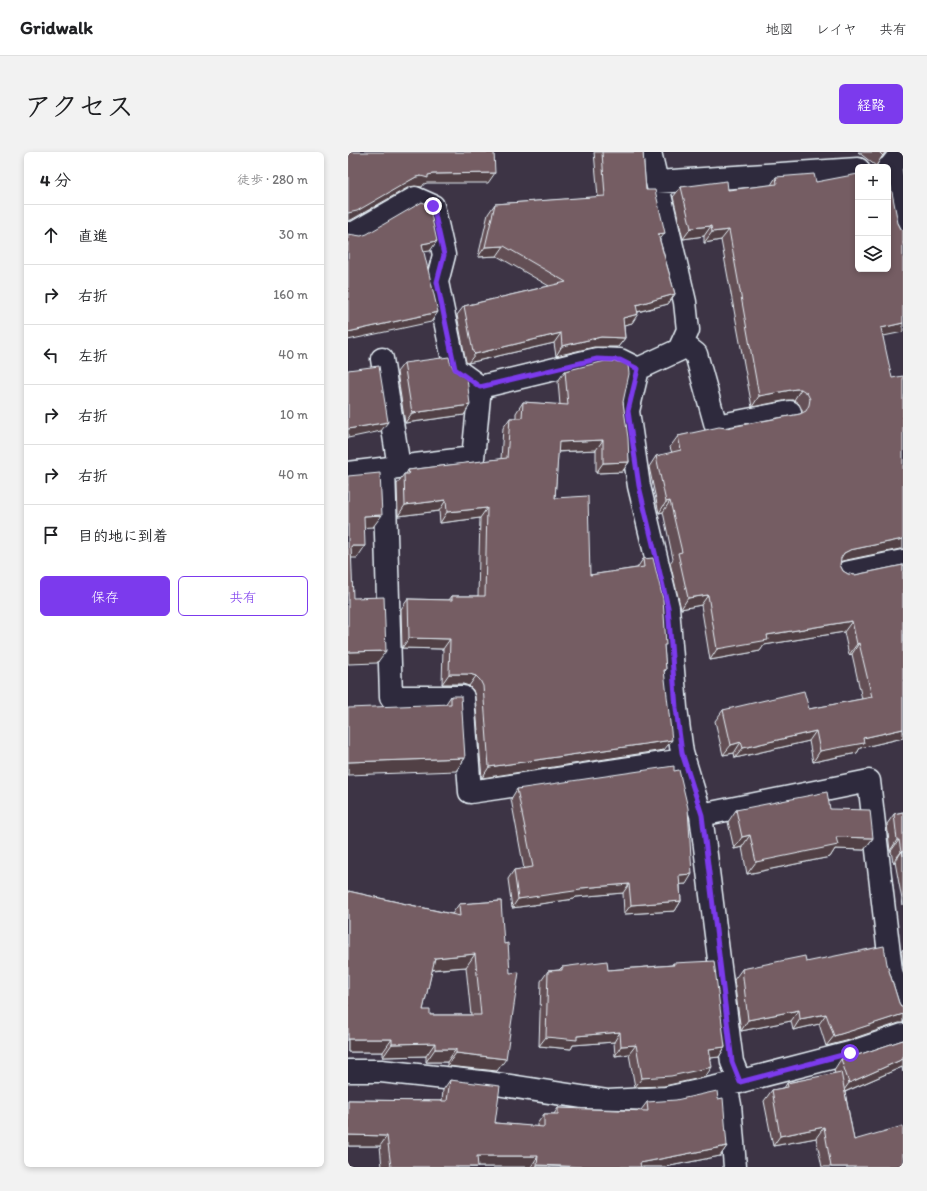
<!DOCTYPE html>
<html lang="ja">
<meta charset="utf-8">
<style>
:root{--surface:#fff;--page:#f2f2f2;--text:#202124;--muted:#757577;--line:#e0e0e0;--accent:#7c3aed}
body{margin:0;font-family:Itim,"Klee One",sans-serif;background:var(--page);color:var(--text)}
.controls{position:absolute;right:12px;top:12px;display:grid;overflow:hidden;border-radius:6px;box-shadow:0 2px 6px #0003}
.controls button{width:36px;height:36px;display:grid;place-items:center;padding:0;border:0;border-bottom:1px solid var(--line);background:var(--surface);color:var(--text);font:20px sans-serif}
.stop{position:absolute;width:12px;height:12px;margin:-9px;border:3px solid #7c3aed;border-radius:50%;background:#fff}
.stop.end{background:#7c3aed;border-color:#fff;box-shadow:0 1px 4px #0008}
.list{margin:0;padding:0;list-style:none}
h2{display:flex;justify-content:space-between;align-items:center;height:52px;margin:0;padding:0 16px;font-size:17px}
h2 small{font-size:13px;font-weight:400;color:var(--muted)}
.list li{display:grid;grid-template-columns:26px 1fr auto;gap:12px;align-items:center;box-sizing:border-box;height:60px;padding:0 16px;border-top:1px solid var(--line)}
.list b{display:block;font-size:15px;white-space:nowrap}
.list em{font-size:13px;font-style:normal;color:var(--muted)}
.actions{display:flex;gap:8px;padding:12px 16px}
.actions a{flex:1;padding:9px 0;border:1px solid var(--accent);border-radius:6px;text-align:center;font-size:14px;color:var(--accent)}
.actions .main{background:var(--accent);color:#fff}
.icon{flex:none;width:22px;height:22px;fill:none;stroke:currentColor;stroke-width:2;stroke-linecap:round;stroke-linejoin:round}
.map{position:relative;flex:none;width:555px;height:1015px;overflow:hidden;border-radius:6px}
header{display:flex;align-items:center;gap:24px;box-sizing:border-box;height:56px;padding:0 20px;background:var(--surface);border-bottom:1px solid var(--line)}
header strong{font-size:19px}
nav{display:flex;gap:22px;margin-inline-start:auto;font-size:14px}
.intro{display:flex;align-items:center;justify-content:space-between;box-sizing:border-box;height:96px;padding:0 24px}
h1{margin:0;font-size:28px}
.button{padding:10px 18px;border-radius:6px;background:var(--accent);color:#fff;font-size:14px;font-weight:700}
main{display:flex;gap:24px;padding:0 24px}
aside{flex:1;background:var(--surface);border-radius:6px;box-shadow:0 2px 6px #0003}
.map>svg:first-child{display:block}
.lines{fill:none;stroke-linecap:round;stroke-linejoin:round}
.minor-casing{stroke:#e8f1f8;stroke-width:25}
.minor{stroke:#2f2a3d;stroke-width:22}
.wall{fill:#645055;stroke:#e8f1f8;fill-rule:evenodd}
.shaded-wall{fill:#514145;stroke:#e8f1f8}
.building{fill:#745d63;stroke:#e8f1f8;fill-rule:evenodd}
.route{stroke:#7c3aed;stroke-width:5}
</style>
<header>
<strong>Gridwalk</strong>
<nav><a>地図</a><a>レイヤ</a><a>共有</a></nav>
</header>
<div class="intro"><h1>アクセス</h1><a class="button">経路</a></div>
<main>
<aside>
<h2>4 分<small>徒歩 · 280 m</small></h2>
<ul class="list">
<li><svg class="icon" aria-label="ahead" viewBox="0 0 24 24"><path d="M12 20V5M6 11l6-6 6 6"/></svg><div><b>直進</b></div><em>30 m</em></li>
<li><svg class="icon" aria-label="right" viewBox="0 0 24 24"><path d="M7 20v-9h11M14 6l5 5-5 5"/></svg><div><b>右折</b></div><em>160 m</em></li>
<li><svg class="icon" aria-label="left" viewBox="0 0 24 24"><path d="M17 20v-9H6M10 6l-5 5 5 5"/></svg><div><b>左折</b></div><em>40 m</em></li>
<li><svg class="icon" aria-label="right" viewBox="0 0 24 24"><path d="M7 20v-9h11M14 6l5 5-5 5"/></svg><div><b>右折</b></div><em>10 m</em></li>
<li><svg class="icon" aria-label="right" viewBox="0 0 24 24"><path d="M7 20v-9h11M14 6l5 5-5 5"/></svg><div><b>右折</b></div><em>40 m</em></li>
<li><svg class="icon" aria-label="arrive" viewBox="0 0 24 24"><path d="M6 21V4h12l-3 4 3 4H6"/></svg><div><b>目的地に到着</b></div></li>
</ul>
<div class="actions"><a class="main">保存</a><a>共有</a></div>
</aside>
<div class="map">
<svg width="555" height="1015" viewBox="0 0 555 1015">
<rect width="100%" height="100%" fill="#3d3445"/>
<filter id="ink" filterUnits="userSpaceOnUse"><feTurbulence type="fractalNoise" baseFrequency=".025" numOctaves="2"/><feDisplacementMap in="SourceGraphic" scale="8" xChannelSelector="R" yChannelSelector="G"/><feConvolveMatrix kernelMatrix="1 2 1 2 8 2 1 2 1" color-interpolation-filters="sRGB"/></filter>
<g filter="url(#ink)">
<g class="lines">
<g class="minor-casing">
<path id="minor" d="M302 0 337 150 340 178 331 198 290 217 280 259 291 334 320 455 328 556 334 601 353 663 381 887 384 910 392 930
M542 15 554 0
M540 16 542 15 555 79
M309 30 510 17
M0 81H6L67 46 85 54 96 103 89 130 107 217 132 235
M334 191 348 202 368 274 442 260
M34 207 51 315
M36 317 43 545H115L122 640 336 608
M0 321 125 306 132 235 249 207 272 208 290 217
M497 421 555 409
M353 663 521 629 543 819 555 858
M0 919H33L142 931 260 949 318 946 378 933 502 901 555 883
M378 933 382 953 387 1015"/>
</g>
<use href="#minor" class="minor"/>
</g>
<path class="wall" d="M246 0H295L298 38 327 142 320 152 290 160 284 171 276 173 277 186 270 195H246L208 204 206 191 120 211 118 210 109 163 116 154 201 134 149 104 130 105 140 62 147 52 250 45Z
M510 0H537L528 14Z
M428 25 468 30 550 71 553 77 535 184 552 397 494 409 493 410 492 413 495 419 500 422 507 423 555 413V586L512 596 509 601 465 610 461 589 387 606 386 601 375 603 367 569 375 558 461 557 514 547 504 502 501 503 496 480 416 493 412 499 362 508 353 453 333 457 322 411 325 407 315 360 311 361 301 315 308 304 324 301 322 295 330 284 452 262 454 260V258L451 252 446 248H440L404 255 373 88 356 91V84L335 87 325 45 333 35 380 38 423 33Z
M56 211 116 263 57 271 49 220Z
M217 219 275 250 281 310 274 320 248 321V298L210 300 207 346 242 423 289 416 295 407 316 495 318 518 316 520V598L134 626 127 544 125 538 121 534 115 532H94L95 497 54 496 53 457 60 447 101 448 104 444H130L132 366 92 371 91 359 50 364 49 332 56 322H58L60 318 153 307 155 276 162 266H168V261L175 250 212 253 210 229Z
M103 544 117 606 108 619 97 553Z
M169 637 338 732H332L333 749 327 759 276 762 275 741 228 745 226 747 164 756 160 727 166 718 176 717 163 647Z
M482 657 525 686 516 698 487 697 482 705 399 722 394 695 386 697 380 670 388 658Z
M555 660V753L547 710H545L543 699H542L539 672 546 662Z
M0 739 104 762 111 752 153 749 149 919 99 914V910H78V904L35 905V900H0ZM118 815 123 863H82L75 858 84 818Z
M555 797V814L553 800Z
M458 810 539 812 551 851 554 856 555 857V871H551L498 889 478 894 471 872 445 878 443 869 393 879 386 828 394 817Z
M325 811 377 895 371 905 362 906 357 925 316 934 287 935 281 902 267 904 266 890 225 893 223 897 191 894 193 829 200 819 211 818 214 815 260 818 324 813Z
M555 888V920L554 915 497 940 506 988 555 1015H474L468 986 425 994 416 949 424 938 436 936 439 931 487 922 486 918 493 907 513 902Z
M102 928 147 971 189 975V972L196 962H206L210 956 293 958 299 950 379 994 372 1004 317 1015H34L32 994H0V948L94 949 95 938Z"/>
<path class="shaded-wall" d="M147 21 140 31H79L76 32 74 35 67 34 61 35 3 68 0 69V61L68 25 85 22Z
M363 74 356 84 335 87 343 76Z
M381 78 373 88 356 91 364 80Z
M317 81 310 90V82Z
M89 89 82 99 68 101 74 92Z
M156 94 149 104 130 105 137 95Z
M327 142 320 152 281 162 288 153Z
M90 160 83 170 0 188V180Z
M290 162 284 171 268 175 275 166Z
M555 171V180L526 186 533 176Z
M213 181 206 191 120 211 127 202Z
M253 185 277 186 270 195H246L208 204 214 194Z
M448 237H453L446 248H440L404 255 411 244Z
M122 253 116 263 57 271 64 261Z
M40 270 33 279 0 286V277Z
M255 288 248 298 204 300 211 290Z
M281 310 274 320 248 321 255 311Z
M98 348 91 359 50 364 57 353Z
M322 349 315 360 311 361 318 350Z
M139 356 132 366 92 371 99 360Z
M34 363 25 375 7 376 16 364Z
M555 387V397H552L494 409 488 412 496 401 502 398Z
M3 394H17L9 406H0Z
M360 443 353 453 333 457 340 446Z
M504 469 496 480 416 493 412 499 362 508 369 497 419 483Z
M61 486 102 487 95 497 54 496Z
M511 491 504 502 501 503 509 492Z
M38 499 29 511 0 512V500Z
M101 522H122L128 524 121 534 115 532H94Z
M555 577V586L512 596 509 601 465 610 472 599 515 586Z
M468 579 461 589 387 606 395 596Z
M324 588 316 598 134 626 141 615Z
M393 590 386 601 375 603 383 593Z
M117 606 108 619 0 623V610Z
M402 683 394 695 386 697 394 685Z
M488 685 525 686 516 698 487 697 482 705 399 722 408 710Z
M549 688H551L543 699H542Z
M554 699 547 710H545L553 700Z
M344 722 338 732 325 733 331 723Z
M281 732 275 741 228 745 226 747 164 756 170 747 233 736Z
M333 749 327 759 276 762 283 753Z
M127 802 118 815 78 818 87 806Z
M451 858 443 869 393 879 400 868Z
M478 862 471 872 445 878 452 867Z
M555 862V871H551L498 889 478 894 486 884Z
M272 880 266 890 225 893 223 897 191 894 198 885 229 884Z
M0 887H44L35 900H0Z
M87 891 78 904 35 905 44 892Z
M288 893 281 902 267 904 273 894Z
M377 895 371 905 354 907 361 897Z
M87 897H108L99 910H78Z
M108 901 158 907 149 919 99 914Z
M555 907V914L554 915 494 941 501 931Z
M364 915 357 925 316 934 287 935 294 926Z
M476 975 468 986 425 994 432 984Z
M0 983 39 984 32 994H0Z
M379 994 372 1004 317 1015H289L292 1011Z
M129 1004H190L183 1015H122Z
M189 1013 240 1015H188Z"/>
<path class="building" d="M0 0H146L147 21 85 22 80 23V26L73 24 68 25 9 59 0 61Z
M254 0H295L298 38H307L317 81 310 82 327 142 288 153 290 162 275 166 277 186 253 185 214 194 213 181 127 202 125 200 116 154 218 130 156 94 137 95 147 52 257 44Z
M531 0H537L535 4Z
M540 20 550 71 553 77 555 78V171L533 176 544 226 555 224V387L502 398 496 401 493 406 492 413 495 419 500 422 507 423 555 413V577L515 586 516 591 472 599 468 579 395 596 393 590 383 593 375 558 456 539 461 557 524 545 511 491 509 492 504 469 419 483 420 488 369 497 360 443 340 446 330 401 334 400 322 349 318 350 308 304 333 298 330 284 371 275 378 276 452 262 458 259 461 253 462 247 459 241 453 237H448L411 244 381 78 364 80 363 74 343 76 333 35 379 29 380 38 429 32 428 25 466 22 468 30 510 22V117H540Z
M74 50 81 53 89 89 74 92 90 160 0 180V82L13 84 19 82Z
M101 205 102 210 106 217 119 226 122 253 64 261 56 211Z
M257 209 276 210 280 212 281 222 275 250 280 286 281 310 255 311V288L211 290 207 346 240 344 242 423 296 415 295 407 305 406 315 447 318 493H316L318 518H316L324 588 141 615 135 534 132 528 128 524 122 522H101L102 487 61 486 60 447 104 448V444H137L139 356 99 360 98 348 57 353 56 322H61L60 318 159 306 162 266H174L175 250 220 253 217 219Z
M31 214 40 270 0 277V218Z
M32 321 34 363 16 364 17 394H3L5 446 36 445 38 499 0 500V324Z
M103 544H113L117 606 0 610V556L103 552Z
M326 614V619L331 618 340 656 344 722 331 723 333 749 283 753 281 732 233 736V738L170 747 166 718 185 715 169 637Z
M479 640 482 657 522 658 525 686 488 685 490 693 408 710 402 683 394 685 388 658Z
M555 660V704L554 699 553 700 551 688H549L546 662Z
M0 739 112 764 111 752 153 749 156 792 160 791 162 821 171 820 158 907 108 901V897H87V891L44 892V887H0ZM127 802 133 863H82V858H75L87 806Z
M536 794 539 812 551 851 554 856 555 857V862L506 878 486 884 478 862 452 867 451 858 400 868 394 817 457 804 458 810Z
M259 809 260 818 326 813 325 811 366 809 377 895 361 897 364 915 323 924 294 926 288 893 273 894 272 880 229 884V888L198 885 200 819 214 818V815Z
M555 888V907L501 931 493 907 513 902Z
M493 920 506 988 555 974V1015H483L476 975 432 984 424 938 440 935 439 931Z
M102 928 152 934 147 971 196 975V962H210V956L300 959 299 950 328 948 369 939 370 947 375 946 379 994 292 1011 293 1015H240L189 1013 190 1004H129L130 1015H43L39 984 0 983V948L99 949Z"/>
</g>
<g class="lines" filter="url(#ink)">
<path class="route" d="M85 54 96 103 89 130 107 217 132 235 249 207 272 208 290 217 280 259 291 334 320 455 328 556 334 601 354 663 384 910 392 930 502 901"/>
</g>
</svg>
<div class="controls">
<button>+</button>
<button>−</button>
<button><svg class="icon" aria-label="layers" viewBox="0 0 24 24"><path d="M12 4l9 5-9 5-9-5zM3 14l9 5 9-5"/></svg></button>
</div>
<div class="stop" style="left:502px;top:901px"></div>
<div class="stop end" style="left:85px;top:54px"></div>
</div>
</main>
